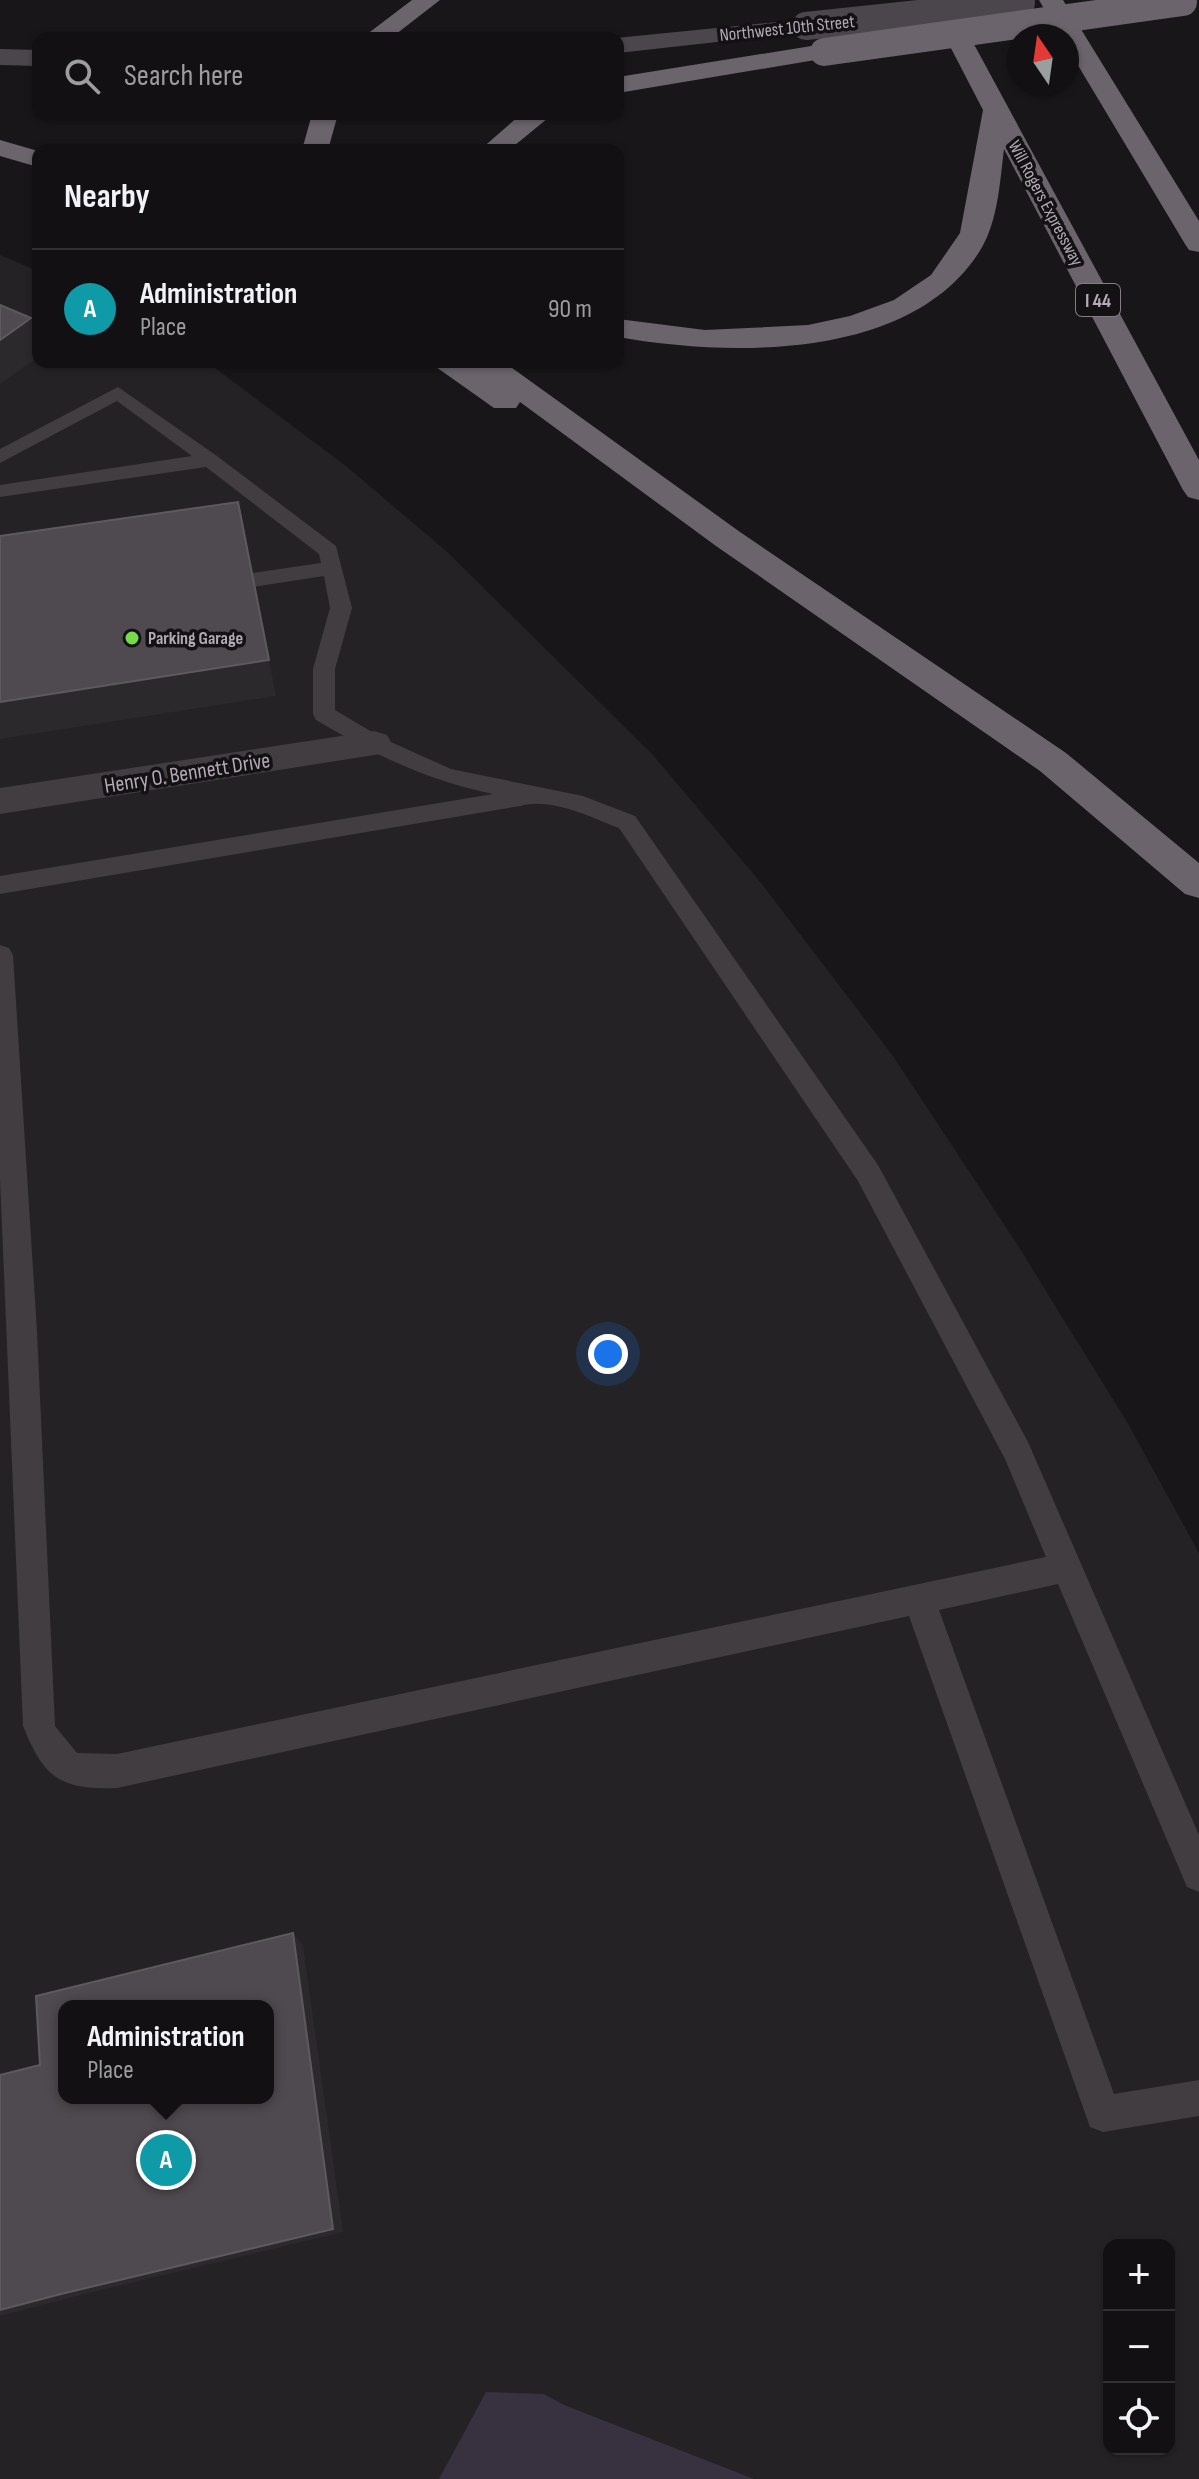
<!DOCTYPE html>
<meta charset="utf-8">
<style>
:root{--surface:#121012;--page:#1f1e20;--text:#f1f3f6;--muted:#9c9d9f;--line:#313032;--accent:#0b8043}
body{margin:0;font-family:"Sofia Sans Condensed",sans-serif;background:var(--page);color:var(--text)}
.controls{position:absolute;right:24px;bottom:24px;display:grid;overflow:hidden;border-radius:16px;box-shadow:0 2px 6px #0004}
.controls button{width:72px;height:72px;display:grid;place-items:center;padding:0;border:0;border-bottom:2px solid var(--line);background:var(--surface);color:var(--text);font:40px sans-serif}
.compass{position:absolute;left:1007px;top:24px;width:72px;height:72px;border-radius:50%;background:var(--surface);box-shadow:0 2px 6px #0004;rotate:347deg}
.you{position:absolute;left:608px;top:1354px;width:28px;height:28px;margin:-20px;border:6px solid #fff;border-radius:50%;background:#1a73e8;box-shadow:0 0 0 12px #1a73e833}
.badge{display:grid;place-items:center;width:52px;height:52px;border-radius:50%;background:var(--accent);color:#fff;font-size:26px;font-weight:700}
.pin{position:absolute;translate:-50% -50%;border:4px solid #fff;box-shadow:0 2px 8px #0006}
.popup{position:absolute;left:58px;top:2000px;width:216px;height:104px;box-sizing:border-box;display:grid;place-content:center;border-radius:16px;background:var(--surface);filter:drop-shadow(0 2px 6px #0005);font-size:26px;white-space:nowrap;color:var(--muted)}
.popup b{font-size:30px;color:var(--text)}
.popup::after{content:'';position:absolute;left:50%;top:100%;margin-left:-16px;border:16px solid transparent;border-top-color:var(--surface)}
.list{margin:0;padding:0;list-style:none}
h2{display:flex;justify-content:space-between;align-items:center;height:104px;margin:0;padding:0 32px;font-size:34px}
h2 small{font-size:26px;font-weight:400;color:var(--muted)}
.list li{display:grid;grid-template-columns:52px 1fr auto;gap:24px;align-items:center;box-sizing:border-box;height:120px;padding:0 32px;border-top:2px solid var(--line)}
.list b{display:block;font-size:30px;white-space:nowrap}
.list p{margin:0;font-size:26px;white-space:nowrap;color:var(--muted)}
.list em{font-size:26px;font-style:normal;color:var(--muted)}
.icon{flex:none;width:44px;height:44px;fill:none;stroke:currentColor;stroke-width:2;stroke-linecap:round;stroke-linejoin:round}
.map{position:relative;flex:none;width:1199px;height:2479px;overflow:hidden}
.search{position:absolute;background:var(--surface);box-shadow:0 2px 6px #0004;left:32px;top:32px;width:592px;height:88px;display:flex;align-items:center;gap:20px;box-sizing:border-box;padding:0 28px;border-radius:16px;color:var(--muted);font-size:30px}
.panel{position:absolute;background:var(--surface);box-shadow:0 2px 6px #0004;left:32px;top:144px;width:592px;height:224px;border-radius:16px}
.map>svg:first-child{display:block}
.built{fill:#252225;fill-rule:evenodd}
.water{fill:#38313f}
.lines{fill:none;stroke-linecap:round;stroke-linejoin:round}
.lane{fill:#413d41;fill-rule:evenodd}
.street{fill:#413d41;fill-rule:evenodd}
.secondary{fill:#4b464c;fill-rule:evenodd}
.highway{fill:#6b646d;fill-rule:evenodd}
.secondary-bridge{stroke:#4b464c;stroke-width:28}
.highway-bridge{stroke:#6b646d;stroke-width:28}
.shaded-wall{fill:#2c292c}
.building{fill:#4f4a4f;stroke:#5e595f;stroke-width:2;fill-rule:evenodd}
.poi-dot{fill:#76db4b;stroke:#131113;stroke-width:3}
.labels{text-anchor:middle;stroke-width:7;stroke-linejoin:round;paint-order:stroke}
.far-street-label{font-size:18px;fill:#b3aab6;stroke:#131113}
.far-poi-label{font-size:18px;font-weight:bold;fill:#b3aab6;stroke:#131113;text-anchor:start}
.shield{fill:#131113;stroke:#837c85;stroke-width:2}
.shield-label{font-size:20px;font-weight:bold;fill:#b3aab6}
.street-label{font-size:22px;fill:#b3aab6;stroke:#131113}
</style>
<div class="map">
<svg width="1199" height="2479" viewBox="0 0 1199 2479">
<rect width="100%" height="100%" fill="#181618"/>
<path class="built" d="M0 255 38 271V362H207L346 466 445 550 653 755 761 883 893 1056 1015 1241 1127 1422 1199 1553V2479H0ZM64 2006H268V2098H64ZM1109 2245H1169V2449H1109Z"/>
<path class="water" d="M486 2392 544 2394 564 2405 754 2479H439Z"/>
<g class="lines">
<path class="lane" d="M118 387 217 456 336 546 352 608 335 669V710L382 738 451 769 583 796 635 816 878 1165 1028 1442 1199 1835V1892L1187 1887 1058 1584 939 1610 1114 2094 1199 2080V2116L1103 2132 1090 2127 909 1616 117 1788C60 1790 44 1778 23 1726L0 1179V945L9 948 13 955 37 1331 55 1726 77 1753 117 1754 1046 1557 1005 1459 858 1181 619 828C588 816 551 797 520 806L0 894V876L493 794C426 780 375 755 316 720L313 714V669L330 608 324 576 253 587 242 580 253 573 321 563 319 554 206 467 0 497V485L192 456 117 401 0 463V449Z"/>
<path class="street" d="M374 731 387 735 392 744 387 753 0 814V788Z"/>
<path class="secondary" d="M806 19 818 26 815 31 618 53 616 38Z
M0 49 38 50V66L0 65Z"/>
<path class="highway" d="M412 0H440L391 38H362Z
M926 0H950L1199 460V500L1188 497 1183 490 1004 149C1000 181 998 221 981 249 913 361 731 357 618 337V319L705 330 808 325 850 316 894 300 931 275 960 233 983 110Z
M1039 0H1063L1199 221V252L1189 250 1185 244 1067 47V36H1060Z
M824 44 837 52 833 57 618 93V77Z
M312 114H338L328 150H302Z
M521 114H553L509 150H480Z
M0 140 38 151V167L0 156Z
M429 362H465L472 367 469 362H504L740 532 1066 753 1199 863V898L1185 894 1040 771 716 546 520 402 516 408H494Z"/>
<path class="secondary-bridge" d="M806 26 1021 3"/>
<path class="highway-bridge" d="M824 52 1183 2"/>
</g>
<path class="shaded-wall" d="M31 318 38 343V357L0 384V340Z
M238 502 276 696 0 739V702Z
M293 1933 303 1946 343 2232 81 2295 0 2316V2310Z"/>
<path class="building" d="M0 305 31 318 0 340Z
M238 502 269 660 0 702V536Z
M293 1933 333 2229 61 2294 0 2310V2075L40 2065 36 1996ZM64 2006H268V2098H64Z"/>
<circle class="poi-dot" cx="132" cy="638" r="8"/>
<g class="labels">
<g class="far-street-label">
<text transform="translate(787 28) rotate(-6)" y="6">Northwest 10th Street</text>
<text transform="translate(1046 203) rotate(62)" y="6">Will Rogers Expressway</text>
</g>
<g class="far-poi-label">
<text x="148" y="644">Parking Garage</text>
</g>
<rect class="shield" x="1076" y="284" width="44" height="32" rx="6"/>
<g class="shield-label">
<text x="1098" y="307">I 44</text>
</g>
<g class="street-label">
<text transform="translate(187 772) rotate(-9)" y="8">Henry O. Bennett Drive</text>
</g>
</g>
</svg>
<div class="controls">
<button>+</button>
<button>−</button>
<button><svg class="icon" aria-label="locate" viewBox="0 0 24 24"><circle cx="12" cy="12" r="6"/><path d="M12 2v4M12 18v4M2 12h4M18 12h4"/></svg></button>
</div>
<svg class="compass" viewBox="-18 -18 36 36"><path d="M0-13l5 13h-10z" fill="#e53935"/><path d="M0 13l5-13h-10z" fill="#9c9d9f"/></svg>
<div class="you"></div>
<div class="pin badge" style="left:166px;top:2160px;background:#0f9aa8">A</div>
<div class="popup"><b>Administration</b>Place</div>
<div class="search"><svg class="icon" aria-label="search" viewBox="0 0 24 24"><circle cx="10" cy="10" r="6"/><path d="M15 15l6 6"/></svg>Search here</div>
<section class="panel">
<h2>Nearby<small></small></h2>
<ul class="list">
<li><span class="badge" style="background:#0f9aa8">A</span><div><b>Administration</b><p>Place</p></div><em>90 m</em></li>
</ul>
</section>
</div>
